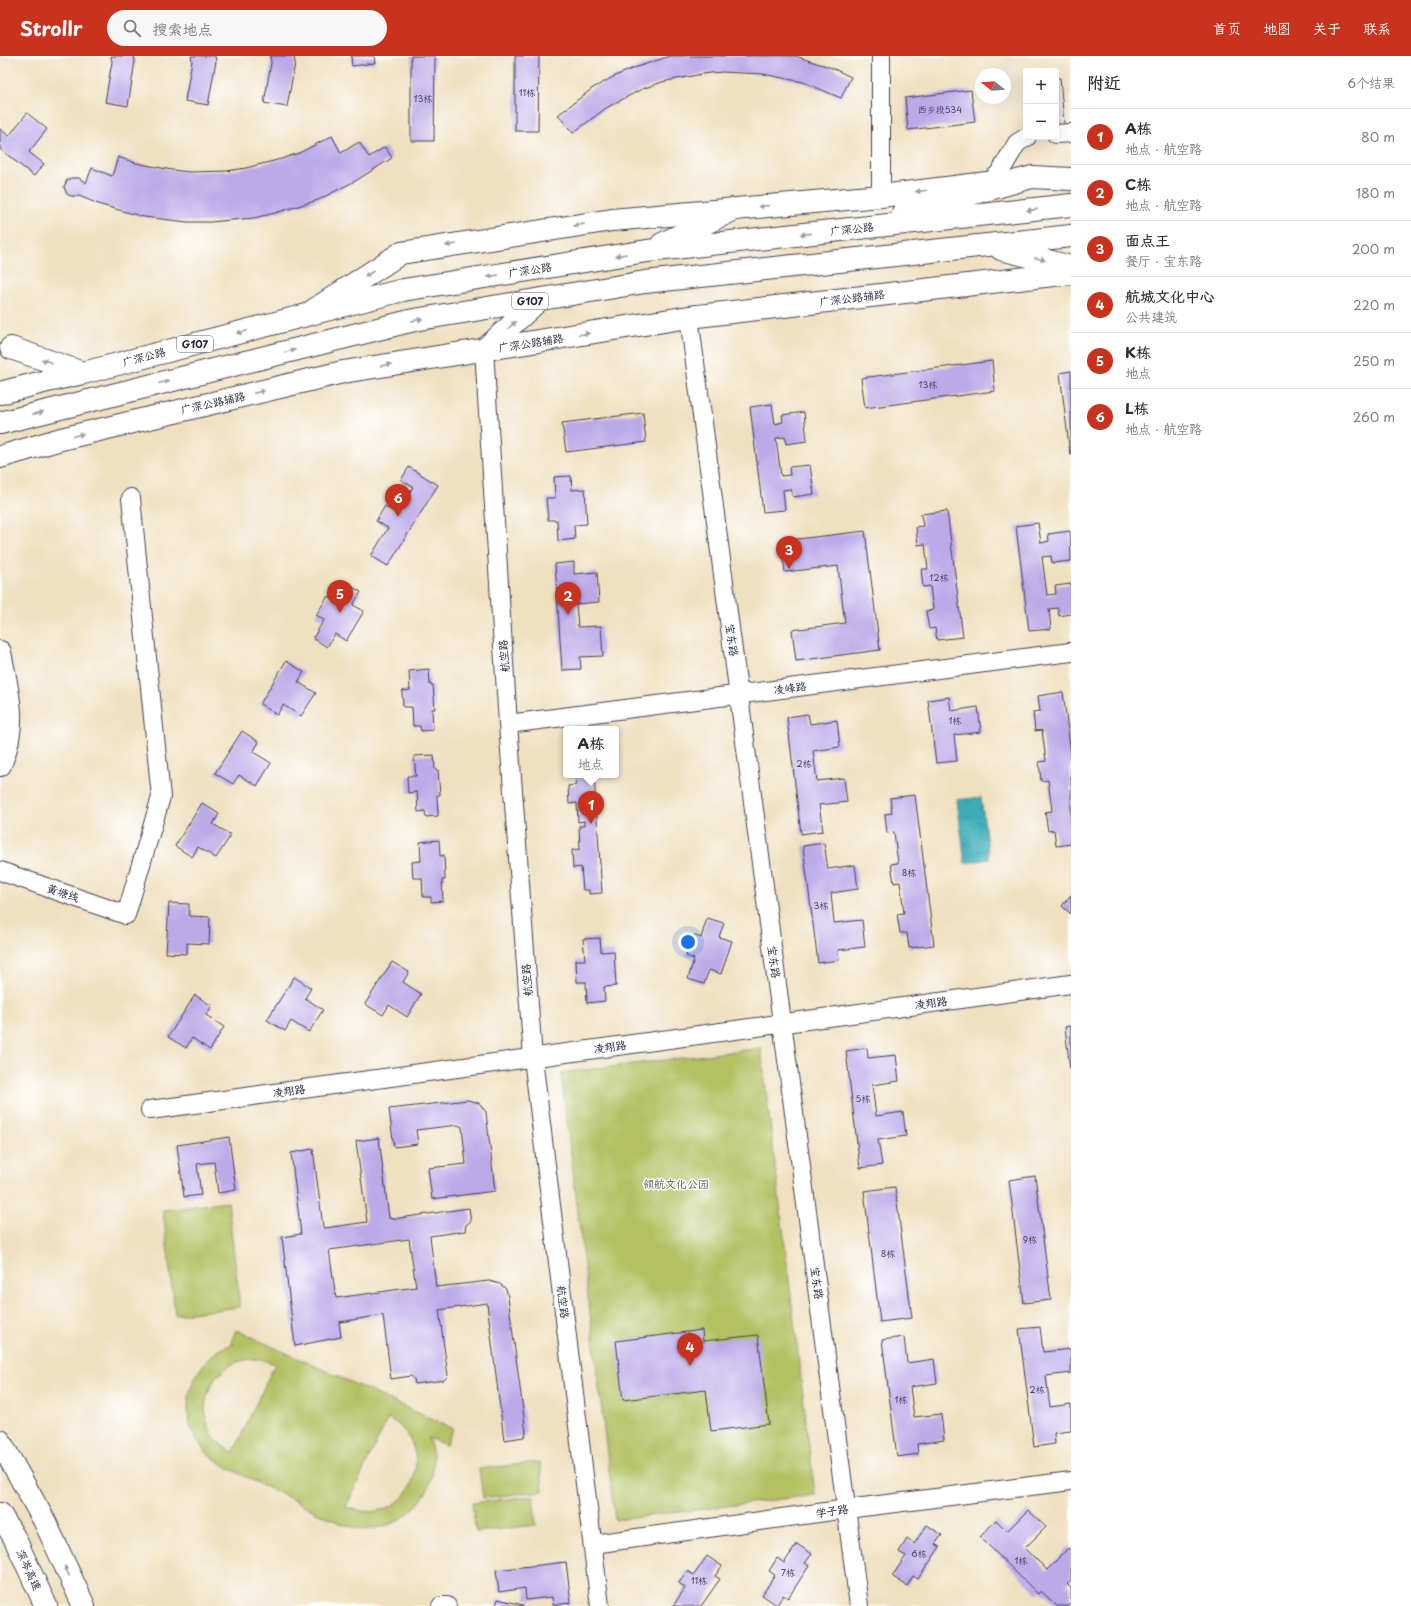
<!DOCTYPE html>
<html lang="zh">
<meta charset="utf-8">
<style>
:root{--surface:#fff;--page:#f7f7f7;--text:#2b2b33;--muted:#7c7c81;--line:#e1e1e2;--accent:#c8321e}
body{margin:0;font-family:"Playpen Sans","LXGW WenKai TC",sans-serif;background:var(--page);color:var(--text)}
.controls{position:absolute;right:12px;top:12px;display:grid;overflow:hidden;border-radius:4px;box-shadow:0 4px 16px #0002}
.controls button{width:36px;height:36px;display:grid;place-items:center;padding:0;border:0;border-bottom:1px solid var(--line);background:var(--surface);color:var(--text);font:20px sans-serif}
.compass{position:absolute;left:975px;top:12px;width:36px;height:36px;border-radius:50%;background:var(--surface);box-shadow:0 4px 16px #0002;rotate:287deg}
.you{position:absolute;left:688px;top:886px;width:14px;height:14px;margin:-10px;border:3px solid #fff;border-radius:50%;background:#1a73e8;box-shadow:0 0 0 6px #1a73e833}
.badge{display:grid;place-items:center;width:26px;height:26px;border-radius:50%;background:var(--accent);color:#fff;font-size:13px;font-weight:700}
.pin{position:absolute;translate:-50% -33px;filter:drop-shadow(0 1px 2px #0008)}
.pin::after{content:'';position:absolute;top:21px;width:14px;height:12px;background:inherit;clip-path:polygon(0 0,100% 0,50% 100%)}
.popup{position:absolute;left:563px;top:670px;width:56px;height:52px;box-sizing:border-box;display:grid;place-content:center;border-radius:4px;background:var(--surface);filter:drop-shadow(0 1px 3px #0005);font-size:13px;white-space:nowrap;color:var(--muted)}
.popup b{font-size:15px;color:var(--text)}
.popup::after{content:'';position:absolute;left:50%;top:100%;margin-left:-8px;border:8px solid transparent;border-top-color:var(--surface)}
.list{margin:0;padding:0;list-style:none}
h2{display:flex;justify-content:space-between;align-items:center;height:52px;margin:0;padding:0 16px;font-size:17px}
h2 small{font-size:13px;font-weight:400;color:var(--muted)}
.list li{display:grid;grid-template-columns:26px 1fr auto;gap:12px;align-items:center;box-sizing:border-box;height:56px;padding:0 16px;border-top:1px solid var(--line)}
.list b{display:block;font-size:15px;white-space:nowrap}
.list p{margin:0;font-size:13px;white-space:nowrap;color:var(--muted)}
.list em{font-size:13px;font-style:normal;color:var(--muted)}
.icon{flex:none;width:22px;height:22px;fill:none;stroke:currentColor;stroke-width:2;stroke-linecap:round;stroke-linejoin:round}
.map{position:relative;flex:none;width:1071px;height:1550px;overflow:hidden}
header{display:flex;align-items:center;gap:24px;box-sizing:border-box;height:56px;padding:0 20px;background:var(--accent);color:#fff}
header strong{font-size:19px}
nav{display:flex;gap:22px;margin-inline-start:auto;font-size:14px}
.search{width:280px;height:36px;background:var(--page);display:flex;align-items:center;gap:10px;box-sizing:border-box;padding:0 14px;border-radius:22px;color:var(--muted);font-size:15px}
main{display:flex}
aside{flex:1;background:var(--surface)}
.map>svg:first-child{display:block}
.park{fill:#b3c163;stroke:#6a724f;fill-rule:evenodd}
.water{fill:url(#water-ripples);stroke:#30687a}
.building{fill:#bba9e8;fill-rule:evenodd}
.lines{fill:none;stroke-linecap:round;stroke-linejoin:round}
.minor-casing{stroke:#413e4f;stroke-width:20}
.major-casing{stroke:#413e4f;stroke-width:24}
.highway-casing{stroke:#413e4f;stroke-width:24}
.minor{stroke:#fff;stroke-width:18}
.major{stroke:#fff;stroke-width:22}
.highway{stroke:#fff;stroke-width:22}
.oneway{fill:#9c9ca7}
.labels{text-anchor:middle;stroke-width:3;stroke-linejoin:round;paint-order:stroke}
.number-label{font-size:9px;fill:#484466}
.shield{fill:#fff;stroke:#646476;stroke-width:1}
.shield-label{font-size:10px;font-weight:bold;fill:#22223b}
.street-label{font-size:11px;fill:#22223b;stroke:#fff}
.park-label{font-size:11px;fill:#555a49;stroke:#fff}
</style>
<header>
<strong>Strollr</strong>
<div class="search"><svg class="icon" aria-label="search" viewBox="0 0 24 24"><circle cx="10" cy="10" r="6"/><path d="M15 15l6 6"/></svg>搜索地点</div>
<nav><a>首页</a><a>地图</a><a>关于</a><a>联系</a></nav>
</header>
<main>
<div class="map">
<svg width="1071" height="1550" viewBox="0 0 1071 1550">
<defs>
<pattern id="water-ripples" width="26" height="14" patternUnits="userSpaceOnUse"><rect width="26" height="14" fill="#3eaeb9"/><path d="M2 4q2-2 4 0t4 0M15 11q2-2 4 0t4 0" fill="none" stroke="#348d98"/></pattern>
</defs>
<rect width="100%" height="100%" fill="#fff"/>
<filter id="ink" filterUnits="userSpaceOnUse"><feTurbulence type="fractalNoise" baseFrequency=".025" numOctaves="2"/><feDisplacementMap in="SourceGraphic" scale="8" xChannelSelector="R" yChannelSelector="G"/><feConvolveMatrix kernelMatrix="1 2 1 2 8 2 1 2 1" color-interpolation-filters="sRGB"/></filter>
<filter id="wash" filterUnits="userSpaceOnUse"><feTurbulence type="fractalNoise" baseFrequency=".012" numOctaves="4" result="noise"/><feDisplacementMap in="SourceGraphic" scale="16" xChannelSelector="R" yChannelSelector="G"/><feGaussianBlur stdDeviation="0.9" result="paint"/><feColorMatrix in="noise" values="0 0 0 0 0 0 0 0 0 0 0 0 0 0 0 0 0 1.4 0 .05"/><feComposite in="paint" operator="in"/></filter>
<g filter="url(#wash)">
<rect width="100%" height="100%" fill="#efe0c0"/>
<path class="park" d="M761 992 815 1439 615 1464 561 1017Z
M228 1146 240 1251 175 1259 163 1154Z
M236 1274 453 1373 446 1389 428 1382C448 1427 410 1474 363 1473 342 1472 300 1447 280 1437 257 1426 231 1416 211 1400 205 1396 201 1389 197 1384 186 1369 186 1345 192 1329 199 1311 214 1292 234 1288L231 1286ZM260 1303 275 1308 233 1397C224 1391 216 1386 211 1376 195 1348 213 1310 245 1304 250 1303 255 1303 260 1303ZM388 1362C429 1383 424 1446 377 1455 366 1457 356 1454 346 1451Z
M540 1406 543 1435 483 1442 479 1413Z
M533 1440 536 1469 476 1476 472 1447Z"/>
<path class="water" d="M981 741 989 803 965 807 957 744Z"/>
<g id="blocks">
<path class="building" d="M111 0H134L135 5 128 50 105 46 112 6Z
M191 0H215L216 5 208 49 185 45 192 5Z
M270 0H294L295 7 287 51 264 47 271 7Z
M351 0H374L375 7 352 10Z
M411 0H435L434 85H411Z
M515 0H539L538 75H515Z
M670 0H795L832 12 851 21 841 42 803 26 763 18 722 16 702 18 662 26 642 33 606 52 573 77 558 59 593 32 613 21 634 12Z
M1056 22H1060L1065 78 1056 79Z
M971 34 975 66 908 74 905 42Z
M27 57 47 73 29 96 44 108 34 120 0 93V73L9 80Z
M332 80 341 97 359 86 369 101 385 91 392 102 357 124 318 144 275 157 254 162 210 166H188L144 161 101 149 79 140H71L67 138 64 131 67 124 71 122H79L86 127 92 112 112 120 118 101 136 107 172 114 190 116 227 115 246 112 281 103 299 97Z
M992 305 995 335 865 352 861 322Z
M1071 315V398H1070L1060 317Z
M772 348 775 368 783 366 782 359 804 356 807 385 786 388 785 381 776 382 781 420 790 419 789 411 810 409 814 438 793 441 791 433 783 434 785 454 763 456 750 351Z
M643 357 646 386 566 396 562 367Z
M409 411 438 429 388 510 371 500 388 472 376 465 385 450 397 458 413 431 401 424Z
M571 420 572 434 585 433 587 468 574 469 575 483 558 485 557 464H548L546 442H555L554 421Z
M947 455 963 581 937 584 935 572 929 573 926 555 933 554 930 530 923 531 921 513H928L925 488 918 489 916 471 923 470 921 458Z
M1038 467 1041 487 1049 485 1048 478 1070 475 1071 505 1052 507 1051 500 1042 501 1047 539 1056 538 1055 530 1071 528V558L1059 560 1058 552 1049 553 1051 573 1029 575 1016 470Z
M865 475 880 594 796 605 792 574 845 567 838 510 785 516 781 485Z
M574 506V518L597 516 599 546 576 548 578 571 601 570 603 600 580 601 581 613 562 614 555 508Z
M346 527 361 536 353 549 364 555 346 585 335 578 327 591 313 582 324 564 316 559 328 540 335 545Z
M286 605 304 616 298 626 316 637 301 660 283 649 277 659 260 648Z
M429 613 430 629H433L435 653H432L433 674 421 675 420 670H413L412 651H403L402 635 410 634 409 615Z
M1063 636 1071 698V788L1056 790 1054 774 1048 775 1045 756 1052 755 1048 724 1041 725 1039 706 1046 705 1042 674 1035 675 1033 656 1040 655 1038 640Z
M949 641 951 655 978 651 981 676 954 679 957 705 936 707 928 644Z
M808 658 810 668 837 664 840 691 813 695 817 725 844 722 847 746 819 749 823 775 801 778 787 661Z
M242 675 259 686 253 696 271 707 257 730 239 719 233 728 215 717Z
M434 699 435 714H438L440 739H437L438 760 426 761 425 755 418 756 417 736 408 737 407 720H416L414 700Z
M575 719H594L602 837 589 838V834H583L581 811 573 812 572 794 580 793 579 770H584V765L578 766 577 747 569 748 568 730 576 729Z
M915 739 934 889 909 892 907 877H900L897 858 904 857 900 826 894 827 891 808 898 807 894 776 887 777 885 758 892 757 890 742Z
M202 747 219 758 213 768 231 779 216 802 198 791 192 801 175 790Z
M439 784 440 800 444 799 445 824H442L443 845 431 846V841H423L422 822H413L412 806 421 805 420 786Z
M824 787 828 813 855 809 858 833 831 837 834 867 862 864 865 891 838 894 839 904 818 907 803 790Z
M1071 839V858L1062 850Z
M169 847 189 848V860L210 861 209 888 187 887V898L166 897Z
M707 862 724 867 719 881 732 885 721 918 709 914 704 928 688 923 694 903 686 900 693 879 701 882Z
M600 882 601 896 614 895 616 930 604 931 605 945 587 947 586 926H577L576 904H585L583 883Z
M392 906 409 916 403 926 421 938 407 961 389 949 383 959 365 948Z
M294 921 311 932 305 942 323 954 309 976 291 965 285 975 267 964Z
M195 939 212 950 206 959 224 971 210 994 192 982 186 992 168 981Z
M1071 970V1013L1070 1014 1065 971Z
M867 992 868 1002 896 999 899 1025 872 1029 876 1060 903 1056 906 1080 878 1084 882 1109 860 1112 846 995Z
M468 1044 479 1047 486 1056 495 1135 432 1143 428 1112 466 1108 462 1071 458 1069 416 1074 418 1088 394 1091 389 1053Z
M229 1081 236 1134 218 1137 214 1106 197 1108 201 1139 184 1141 177 1089Z
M379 1082 389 1162 393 1163 469 1152 471 1165 466 1169 465 1175 430 1180 436 1231 489 1225 500 1228 506 1233 508 1241 526 1377 524 1381 504 1384 487 1247 439 1254 448 1320 444 1324 415 1328 414 1323 411 1320 391 1323 383 1259 339 1266 341 1281 295 1290 282 1181 301 1178 291 1097 313 1093 323 1171 325 1172 367 1166 356 1085ZM409 1183 416 1231 336 1242 329 1194Z
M1035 1120 1051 1244 1024 1247 1009 1124Z
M895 1131 912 1262 880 1266 864 1135Z
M1040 1271 1043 1296 1071 1293V1317L1046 1320 1050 1351 1071 1348V1375L1054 1377 1055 1388 1034 1391 1019 1273Z
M702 1274 703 1285 758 1279 769 1368 711 1375 706 1334 623 1344 616 1285Z
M904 1281 907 1307 934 1303 937 1327 910 1331 914 1361 941 1358 944 1384 917 1388 918 1398 897 1401 882 1284Z
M1028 1454 1046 1471 1025 1492 1047 1514 1068 1492 1071 1495V1524L1067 1528 1071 1532V1546L1067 1550H1057L1041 1535 1038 1538 980 1481 996 1464 1007 1475Z
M927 1469 942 1479 935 1488 940 1491 918 1523 913 1520 907 1530 892 1520 906 1500 899 1496 907 1483 914 1488Z
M797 1488 812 1498 805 1507 809 1510 788 1542 783 1539 777 1549 762 1539 775 1519 769 1515 777 1502 784 1507Z
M707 1500 722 1510 715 1520 720 1523 701 1550H673L685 1532 679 1527 687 1515 694 1519Z
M566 1506 571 1547 553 1549 552 1541 526 1544 525 1532 499 1536 496 1514Z
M498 1543 523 1549V1550H496Z"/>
</g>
</g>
<g filter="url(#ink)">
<use href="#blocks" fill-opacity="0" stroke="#413e4f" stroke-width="1"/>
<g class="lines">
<g class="minor-casing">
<path id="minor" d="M1056 78 1071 77
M990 126 1000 116 1017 87 1027 81
M881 140V0
M689 261 859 1550
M484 294 508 668 533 1002 600 1550
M508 668 1071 596
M0 815 126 859 161 741 131 442
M150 1054 1071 928
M593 1488 847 1453 1071 1425
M441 1550H447"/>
</g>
<g class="major-casing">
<path id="major" d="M311 256 401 197 612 164 881 140 987 127
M0 401 61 383 343 316 689 261 1071 217
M0 596C8 638 18 668 0 709"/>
</g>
<g class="highway-casing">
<path id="highway" d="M903 157 1032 121 1071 123
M662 188 735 153
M1001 193 1071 211
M11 292 83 317
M484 294 540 243
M0 337 47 325 83 317 403 234 647 195 1071 149
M0 367 414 264 645 226 1071 180
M0 1385 45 1466 84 1550
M0 1458 14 1481 46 1550"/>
</g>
<use href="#minor" class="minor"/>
<use href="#major" class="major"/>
<use href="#highway" class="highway"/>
</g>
<defs><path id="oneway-solid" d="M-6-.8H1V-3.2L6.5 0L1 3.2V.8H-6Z"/></defs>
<g class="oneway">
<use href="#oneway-solid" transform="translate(921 135) rotate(173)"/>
<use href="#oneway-solid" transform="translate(764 150) rotate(175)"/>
<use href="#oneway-solid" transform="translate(1032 154) rotate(173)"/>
<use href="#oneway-solid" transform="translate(579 169) rotate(171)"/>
<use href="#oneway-solid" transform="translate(806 178) rotate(174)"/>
<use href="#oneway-solid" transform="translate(451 189) rotate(171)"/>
<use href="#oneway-solid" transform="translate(621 199) rotate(171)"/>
<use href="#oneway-solid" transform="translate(1040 203) rotate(15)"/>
<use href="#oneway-solid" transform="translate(369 218) rotate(147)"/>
<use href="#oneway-solid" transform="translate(493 220) rotate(171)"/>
<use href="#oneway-solid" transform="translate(417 264) rotate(-11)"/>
<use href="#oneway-solid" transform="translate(512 269) rotate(-42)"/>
<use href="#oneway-solid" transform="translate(242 276) rotate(165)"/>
<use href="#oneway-solid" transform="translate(584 278) rotate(-9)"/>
<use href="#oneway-solid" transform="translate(290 295) rotate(-14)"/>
<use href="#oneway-solid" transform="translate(47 305) rotate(-161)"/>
<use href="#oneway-solid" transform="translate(386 309) rotate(-9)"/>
<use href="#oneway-solid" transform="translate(164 326) rotate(-14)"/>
<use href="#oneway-solid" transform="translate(259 336) rotate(-13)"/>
<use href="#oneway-solid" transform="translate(38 357) rotate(-14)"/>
<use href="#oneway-solid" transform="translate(78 379) rotate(-13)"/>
<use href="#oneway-solid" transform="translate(67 1515) rotate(-115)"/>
</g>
</g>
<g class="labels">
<g class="number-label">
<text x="527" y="40">11栋</text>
<text x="423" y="46">13栋</text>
<text x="940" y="57">西乡段534</text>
<text x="928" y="332">13栋</text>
<text x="939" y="525">12栋</text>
<text x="955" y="668">1栋</text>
<text x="804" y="711">2栋</text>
<text x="909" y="820">8栋</text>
<text x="821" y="853">3栋</text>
<text x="863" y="1046">5栋</text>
<text x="1030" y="1187">9栋</text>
<text x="888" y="1201">8栋</text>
<text x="1037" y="1337">2栋</text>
<text x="901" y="1347">1栋</text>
<text x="919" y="1501">6栋</text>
<text x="1021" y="1508">1栋</text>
<text x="788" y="1520">7栋</text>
<text x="699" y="1528">11栋</text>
</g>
<g class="shield">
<rect x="512" y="237" width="36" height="16" rx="3"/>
<rect x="177" y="280" width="36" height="16" rx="3"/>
</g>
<g class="shield-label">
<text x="530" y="249">G107</text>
<text x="195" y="292">G107</text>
</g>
<g class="street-label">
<text transform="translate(852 173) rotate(-6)" y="4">广深公路</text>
<text transform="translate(530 214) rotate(-9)" y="4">广深公路</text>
<text transform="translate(852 242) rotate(-7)" y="4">广深公路辅路</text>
<text transform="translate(531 287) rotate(-9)" y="4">广深公路辅路</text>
<text transform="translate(144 301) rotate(-15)" y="4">广深公路</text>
<text transform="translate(213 347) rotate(-13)" y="4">广深公路辅路</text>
<text transform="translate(732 584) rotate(82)" y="4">宝东路</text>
<text transform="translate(504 600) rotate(-94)" y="4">航空路</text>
<text transform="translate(790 632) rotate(-7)" y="4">凌峰路</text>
<text transform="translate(63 837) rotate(19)" y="4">黄塘线</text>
<text transform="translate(774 906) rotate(82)" y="4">宝东路</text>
<text transform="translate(527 924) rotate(-94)" y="4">航空路</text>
<text transform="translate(931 947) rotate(-8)" y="4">凌翔路</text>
<text transform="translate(610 991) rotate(-8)" y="4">凌翔路</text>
<text transform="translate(289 1035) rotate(-8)" y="4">凌翔路</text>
<text transform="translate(817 1227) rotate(82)" y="4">宝东路</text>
<text transform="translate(563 1246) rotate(83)" y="4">航空路</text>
<text transform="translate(832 1455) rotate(-8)" y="4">学子路</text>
<text transform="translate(29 1514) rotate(65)" y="4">深岑高速</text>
</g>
<g class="park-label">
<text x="676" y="1132">领航文化公园</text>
</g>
</g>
</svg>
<div class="controls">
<button>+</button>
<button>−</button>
</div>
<svg class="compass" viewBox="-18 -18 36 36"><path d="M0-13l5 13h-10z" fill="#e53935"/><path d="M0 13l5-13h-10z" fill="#7c7c81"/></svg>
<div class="you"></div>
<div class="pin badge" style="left:591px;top:768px">1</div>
<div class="popup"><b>A栋</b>地点</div>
<div class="pin badge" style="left:568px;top:559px">2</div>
<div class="pin badge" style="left:789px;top:513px">3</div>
<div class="pin badge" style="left:690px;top:1310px">4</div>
<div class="pin badge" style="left:340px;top:557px">5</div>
<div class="pin badge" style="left:398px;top:461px">6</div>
</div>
<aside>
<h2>附近<small>6个结果</small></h2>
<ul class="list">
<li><span class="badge">1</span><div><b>A栋</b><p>地点 · 航空路</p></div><em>80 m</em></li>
<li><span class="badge">2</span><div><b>C栋</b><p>地点 · 航空路</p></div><em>180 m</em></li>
<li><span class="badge">3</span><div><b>面点王</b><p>餐厅 · 宝东路</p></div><em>200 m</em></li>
<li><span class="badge">4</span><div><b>航城文化中心</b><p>公共建筑</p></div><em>220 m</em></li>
<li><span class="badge">5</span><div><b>K栋</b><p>地点</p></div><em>250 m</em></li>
<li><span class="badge">6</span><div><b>L栋</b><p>地点 · 航空路</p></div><em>260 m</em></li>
</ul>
</aside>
</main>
